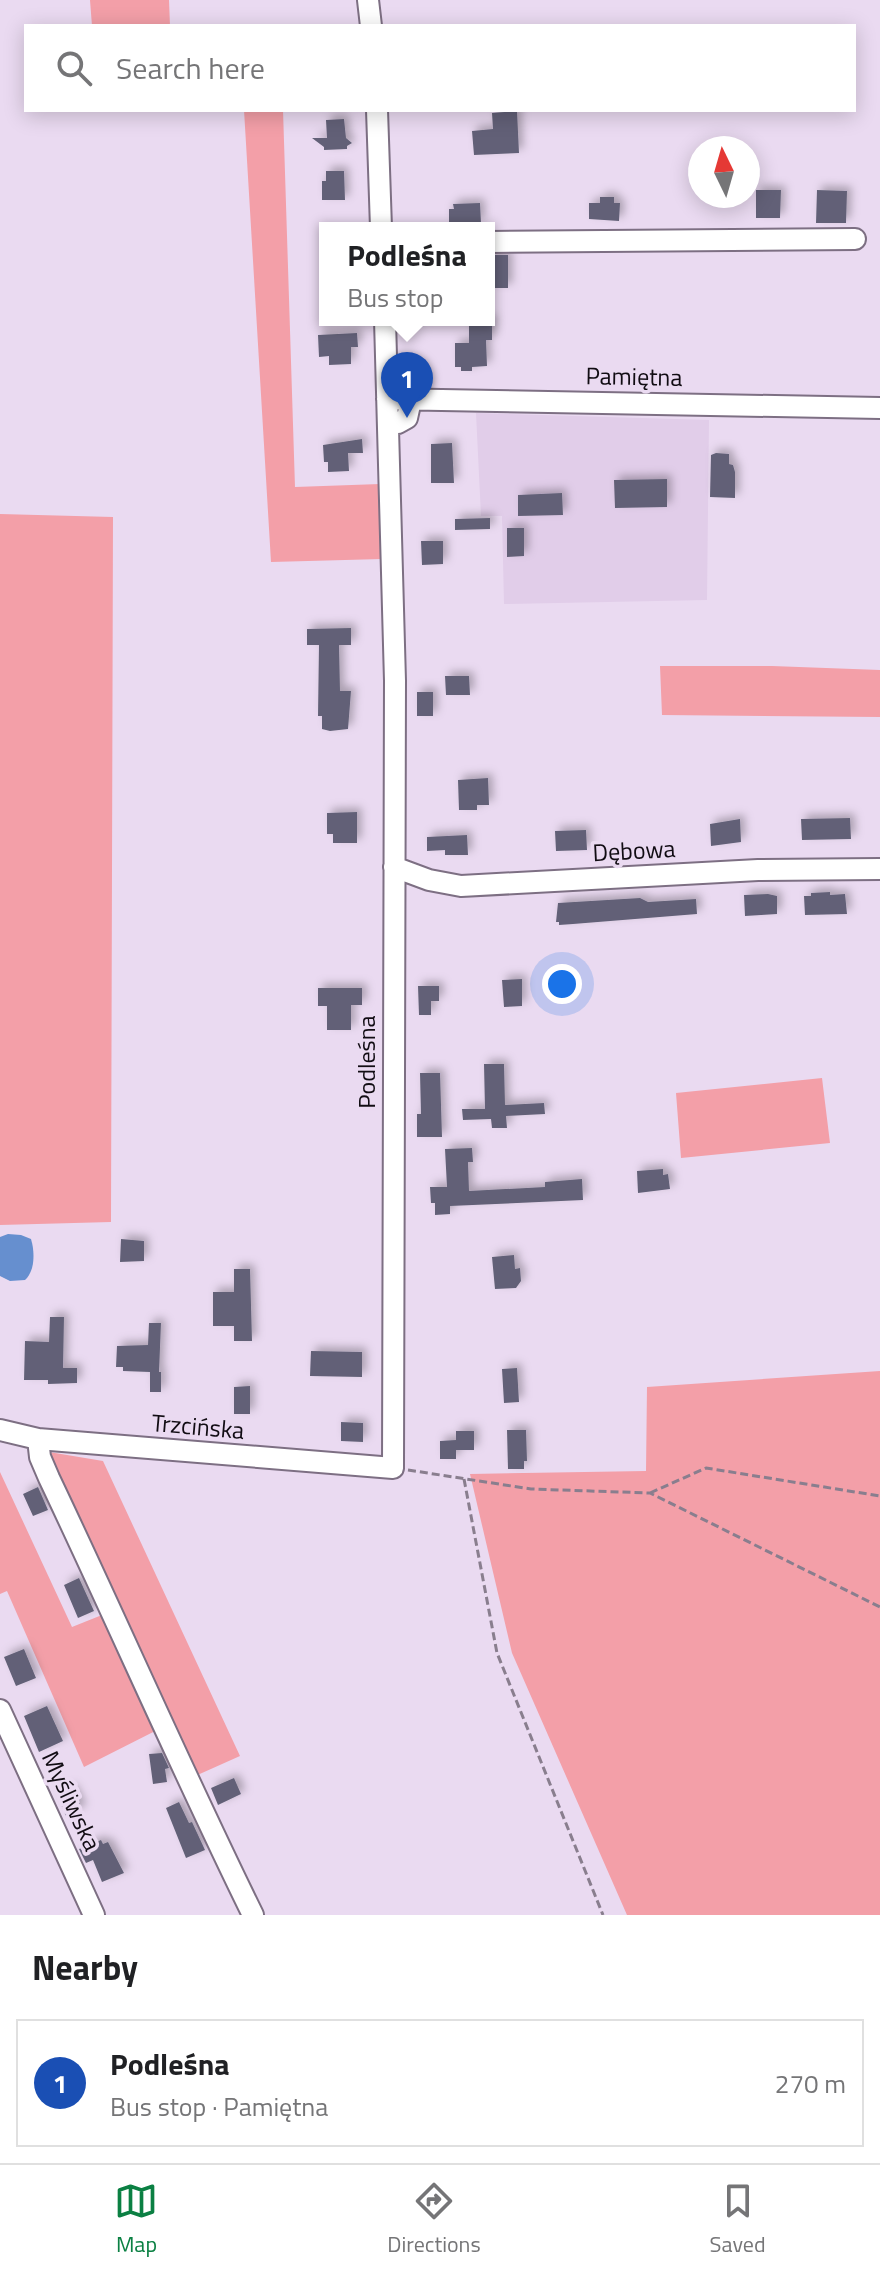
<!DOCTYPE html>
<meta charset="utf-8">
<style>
:root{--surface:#fff;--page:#f2f2f2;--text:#202124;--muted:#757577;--line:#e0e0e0;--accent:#0b8043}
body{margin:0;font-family:"Titillium Web",sans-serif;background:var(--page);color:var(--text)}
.compass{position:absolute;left:688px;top:136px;width:72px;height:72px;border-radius:50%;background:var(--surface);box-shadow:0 4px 20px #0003;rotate:355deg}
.you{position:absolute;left:562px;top:984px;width:28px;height:28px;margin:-20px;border:6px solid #fff;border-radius:50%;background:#1a73e8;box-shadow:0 0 0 12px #1a73e833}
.badge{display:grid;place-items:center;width:52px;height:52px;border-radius:50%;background:var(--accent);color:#fff;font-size:26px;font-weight:700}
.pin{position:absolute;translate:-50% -66px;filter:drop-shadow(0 2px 4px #0008)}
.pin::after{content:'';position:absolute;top:42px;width:28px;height:24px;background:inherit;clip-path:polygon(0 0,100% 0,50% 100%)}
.popup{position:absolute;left:319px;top:222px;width:176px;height:104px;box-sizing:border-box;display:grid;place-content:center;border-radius:0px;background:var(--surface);filter:drop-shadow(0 2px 6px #0005);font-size:26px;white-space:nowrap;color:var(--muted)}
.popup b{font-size:30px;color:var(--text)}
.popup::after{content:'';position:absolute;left:50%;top:100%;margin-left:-16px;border:16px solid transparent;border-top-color:var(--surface)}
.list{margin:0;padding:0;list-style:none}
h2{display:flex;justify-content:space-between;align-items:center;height:104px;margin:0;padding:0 32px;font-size:34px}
h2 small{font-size:26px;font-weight:400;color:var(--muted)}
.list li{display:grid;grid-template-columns:52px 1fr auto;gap:24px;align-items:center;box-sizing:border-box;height:128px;margin:0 16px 16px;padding:0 16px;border:2px solid var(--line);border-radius:0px}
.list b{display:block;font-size:30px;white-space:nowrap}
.list p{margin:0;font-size:26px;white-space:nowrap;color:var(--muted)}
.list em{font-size:26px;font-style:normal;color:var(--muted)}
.icon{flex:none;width:44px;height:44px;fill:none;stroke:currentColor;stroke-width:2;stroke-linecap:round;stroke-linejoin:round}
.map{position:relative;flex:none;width:880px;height:1915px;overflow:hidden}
.search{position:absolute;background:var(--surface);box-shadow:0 4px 20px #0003;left:24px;right:24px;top:24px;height:88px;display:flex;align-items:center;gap:20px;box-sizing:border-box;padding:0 28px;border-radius:0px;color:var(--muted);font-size:30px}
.sheet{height:248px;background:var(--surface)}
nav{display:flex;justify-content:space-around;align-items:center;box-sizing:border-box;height:112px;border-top:2px solid var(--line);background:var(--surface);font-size:22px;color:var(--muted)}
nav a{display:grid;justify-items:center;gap:4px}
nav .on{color:var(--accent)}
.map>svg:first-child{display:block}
.built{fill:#e1cde9}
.green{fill:#f39fa8}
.water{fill:#668fcf}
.building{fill:#626177;filter:url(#shadow)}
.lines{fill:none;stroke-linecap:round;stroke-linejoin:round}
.minor-casing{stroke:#7d6f83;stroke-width:24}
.path{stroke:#897e8e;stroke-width:3;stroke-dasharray:8 4;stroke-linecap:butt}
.minor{stroke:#fff;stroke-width:20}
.labels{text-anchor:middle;stroke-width:7;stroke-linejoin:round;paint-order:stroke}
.street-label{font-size:24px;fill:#110c13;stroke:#eadaf1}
</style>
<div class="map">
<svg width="880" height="1915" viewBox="0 0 880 1915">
<defs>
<filter id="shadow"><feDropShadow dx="4.5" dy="-4.5" stdDeviation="4" flood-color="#0004"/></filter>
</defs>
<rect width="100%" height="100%" fill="#eadaf1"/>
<path class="built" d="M476 413 709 420 707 600 504 604 502 516H481Z"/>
<path class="green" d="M90 0H169L170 26H92Z
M244 110H283L295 487 380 484 382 559 271 562Z
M0 514 113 517 111 1222 0 1225Z
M660 666H772L880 670V717L662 715Z
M822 1078 830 1143 681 1158 676 1093Z
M880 1371V1915H627L512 1653 470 1474 646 1471 647 1387Z
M31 1449 103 1461 240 1756 193 1777 169 1724 84 1767 7 1591 0 1594V1472L72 1627 107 1613Z"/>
<path class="water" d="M8 1234 21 1235 31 1239C35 1252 35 1271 25 1280L10 1281 0 1276V1237Z"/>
<path class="building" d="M517 111 519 153 474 155 472 131 493 129 492 113Z
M344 119 346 138 352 143 347 146V149L324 150V147L312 138H327L326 120Z
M326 171H344L345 200H322V181H326Z
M756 190H781L780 218H756Z
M817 190 847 191 846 223H816Z
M600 197H614V203H620L619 221 589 219V203H600Z
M480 203 481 223 449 224V209H454L453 204Z
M489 255H508V288H489Z
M469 320H492V340H486L487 366 472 367V371H461V367H455V343H469Z
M357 333 358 347H351V364L329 365V356L319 357 318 335Z
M362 439 363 453H348L349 471 328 472V462H324L323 445Z
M452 443 454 483H431V444Z
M716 453 729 454V464L733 465 735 472V498L710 497 711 455Z
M667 479V507L615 508 614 480Z
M562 493 563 515 518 516V495Z
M490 518V529L455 530V519Z
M507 528H524V556L507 557Z
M421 541H443V564L422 565Z
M351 628V645H339L340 691H351L348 729 330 731 322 729V716H318L319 645H307V629Z
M445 676H469L470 695H446Z
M417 692H433V716H417Z
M488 778 489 805H477V810H459L458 780Z
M357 812V843H333V834H327V813Z
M850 818 851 839 802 840 801 819Z
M740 819 741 842 711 846 710 824Z
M586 830 587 850 556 851 555 831Z
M467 835 468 855H445V850L427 851V837Z
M830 892V895L845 894 847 914 805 915 804 896H811V893Z
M768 894 777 896V914L745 916 744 895Z
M640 898 648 902 696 899 697 914 573 924 559 925V922H556L558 903Z
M522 979V1006L504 1007 502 980Z
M418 986H439V1001H431V1015H419Z
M318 988H362V1005H351V1030H327V1006H318Z
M484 1064H504L505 1105 544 1103 545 1114 506 1116 507 1128H492L491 1119 463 1120 462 1109H485Z
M420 1073H440L442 1137H417V1114H421Z
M472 1148 473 1162H468L469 1191 545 1187V1182L582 1179 583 1200 450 1206V1214L435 1215V1203H431L430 1187H447L445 1149Z
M663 1169V1175L668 1174 670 1189 638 1193 637 1171Z
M121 1239 144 1241V1261L120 1262Z
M514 1255 515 1269 520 1268 521 1281 516 1288 495 1289 492 1257Z
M234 1269H250L252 1341H234V1326H213V1292H234Z
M50 1317H64L63 1368H77V1383L48 1384V1380H24L25 1341 49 1342Z
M149 1323H161L159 1372H161V1392H150V1372L123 1371V1367H116L117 1346 148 1345Z
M311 1351 362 1352V1377L310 1376Z
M517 1368 519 1402 504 1403 502 1369Z
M250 1386V1414H234V1387Z
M341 1422 363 1423V1442L341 1441Z
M507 1430H526L527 1461H524V1469H508Z
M456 1431H474V1450H456V1441V1459H440V1441L456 1440Z
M38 1487 48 1510 33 1516 23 1494Z
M79 1578 94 1611 78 1618 64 1585Z
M24 1649 36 1678 16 1686 4 1657Z
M47 1706 63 1741 39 1752 24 1716Z
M162 1753 169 1768 165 1769 167 1782 153 1784 149 1754Z
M234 1778 241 1794 218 1805 211 1788Z
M72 1788 82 1809 66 1816 57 1795Z
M179 1802 189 1823 192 1822 205 1850 186 1858 166 1808Z
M101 1840 103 1844 108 1842 124 1873 102 1882 93 1860 86 1863 79 1849Z"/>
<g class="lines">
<g class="minor-casing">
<path id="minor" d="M368 0 371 26
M377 110 381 228
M489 242 855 239
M387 399 880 408
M388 423H398L407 418 411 400
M394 867 429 880 461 886 758 870 880 869
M0 1430 38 1439 393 1468 395 681 385 320
M38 1439 40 1457 49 1478C118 1623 182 1771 253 1915
M0 1710 94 1915"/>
</g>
<path class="path" d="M408 1470 531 1489 650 1493 880 1607
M464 1479 497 1653 603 1915
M650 1493 706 1468 880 1496"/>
<use href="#minor" class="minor"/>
</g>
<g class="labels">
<g class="street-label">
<text transform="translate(634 377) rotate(1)" y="8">Pamiętna</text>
<text transform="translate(634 851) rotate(-3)" y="8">Dębowa</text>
<text transform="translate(367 1062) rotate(-90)" y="8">Podleśna</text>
<text transform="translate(198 1427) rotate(5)" y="8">Trzcińska</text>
<text transform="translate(71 1801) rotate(65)" y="8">Myśliwska</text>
</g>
</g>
</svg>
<svg class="compass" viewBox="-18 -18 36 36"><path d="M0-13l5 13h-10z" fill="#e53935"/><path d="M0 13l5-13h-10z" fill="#757577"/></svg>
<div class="you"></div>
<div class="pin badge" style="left:407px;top:418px;background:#1a4fb4">1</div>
<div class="popup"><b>Podleśna</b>Bus stop</div>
<div class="search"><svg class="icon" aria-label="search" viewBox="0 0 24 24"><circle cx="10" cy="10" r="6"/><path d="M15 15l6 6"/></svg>Search here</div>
</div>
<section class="sheet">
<h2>Nearby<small></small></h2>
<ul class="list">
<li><span class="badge" style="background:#1a4fb4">1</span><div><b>Podleśna</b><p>Bus stop · Pamiętna</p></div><em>270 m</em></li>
</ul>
</section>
<nav>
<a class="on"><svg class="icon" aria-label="map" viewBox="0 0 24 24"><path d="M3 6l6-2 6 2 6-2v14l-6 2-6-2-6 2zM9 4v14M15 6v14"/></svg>Map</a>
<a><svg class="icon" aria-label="directions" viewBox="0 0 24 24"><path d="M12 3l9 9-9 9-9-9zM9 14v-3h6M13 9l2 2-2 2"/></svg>Directions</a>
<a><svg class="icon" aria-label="saved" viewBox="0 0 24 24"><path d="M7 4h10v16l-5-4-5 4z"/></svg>Saved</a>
</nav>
